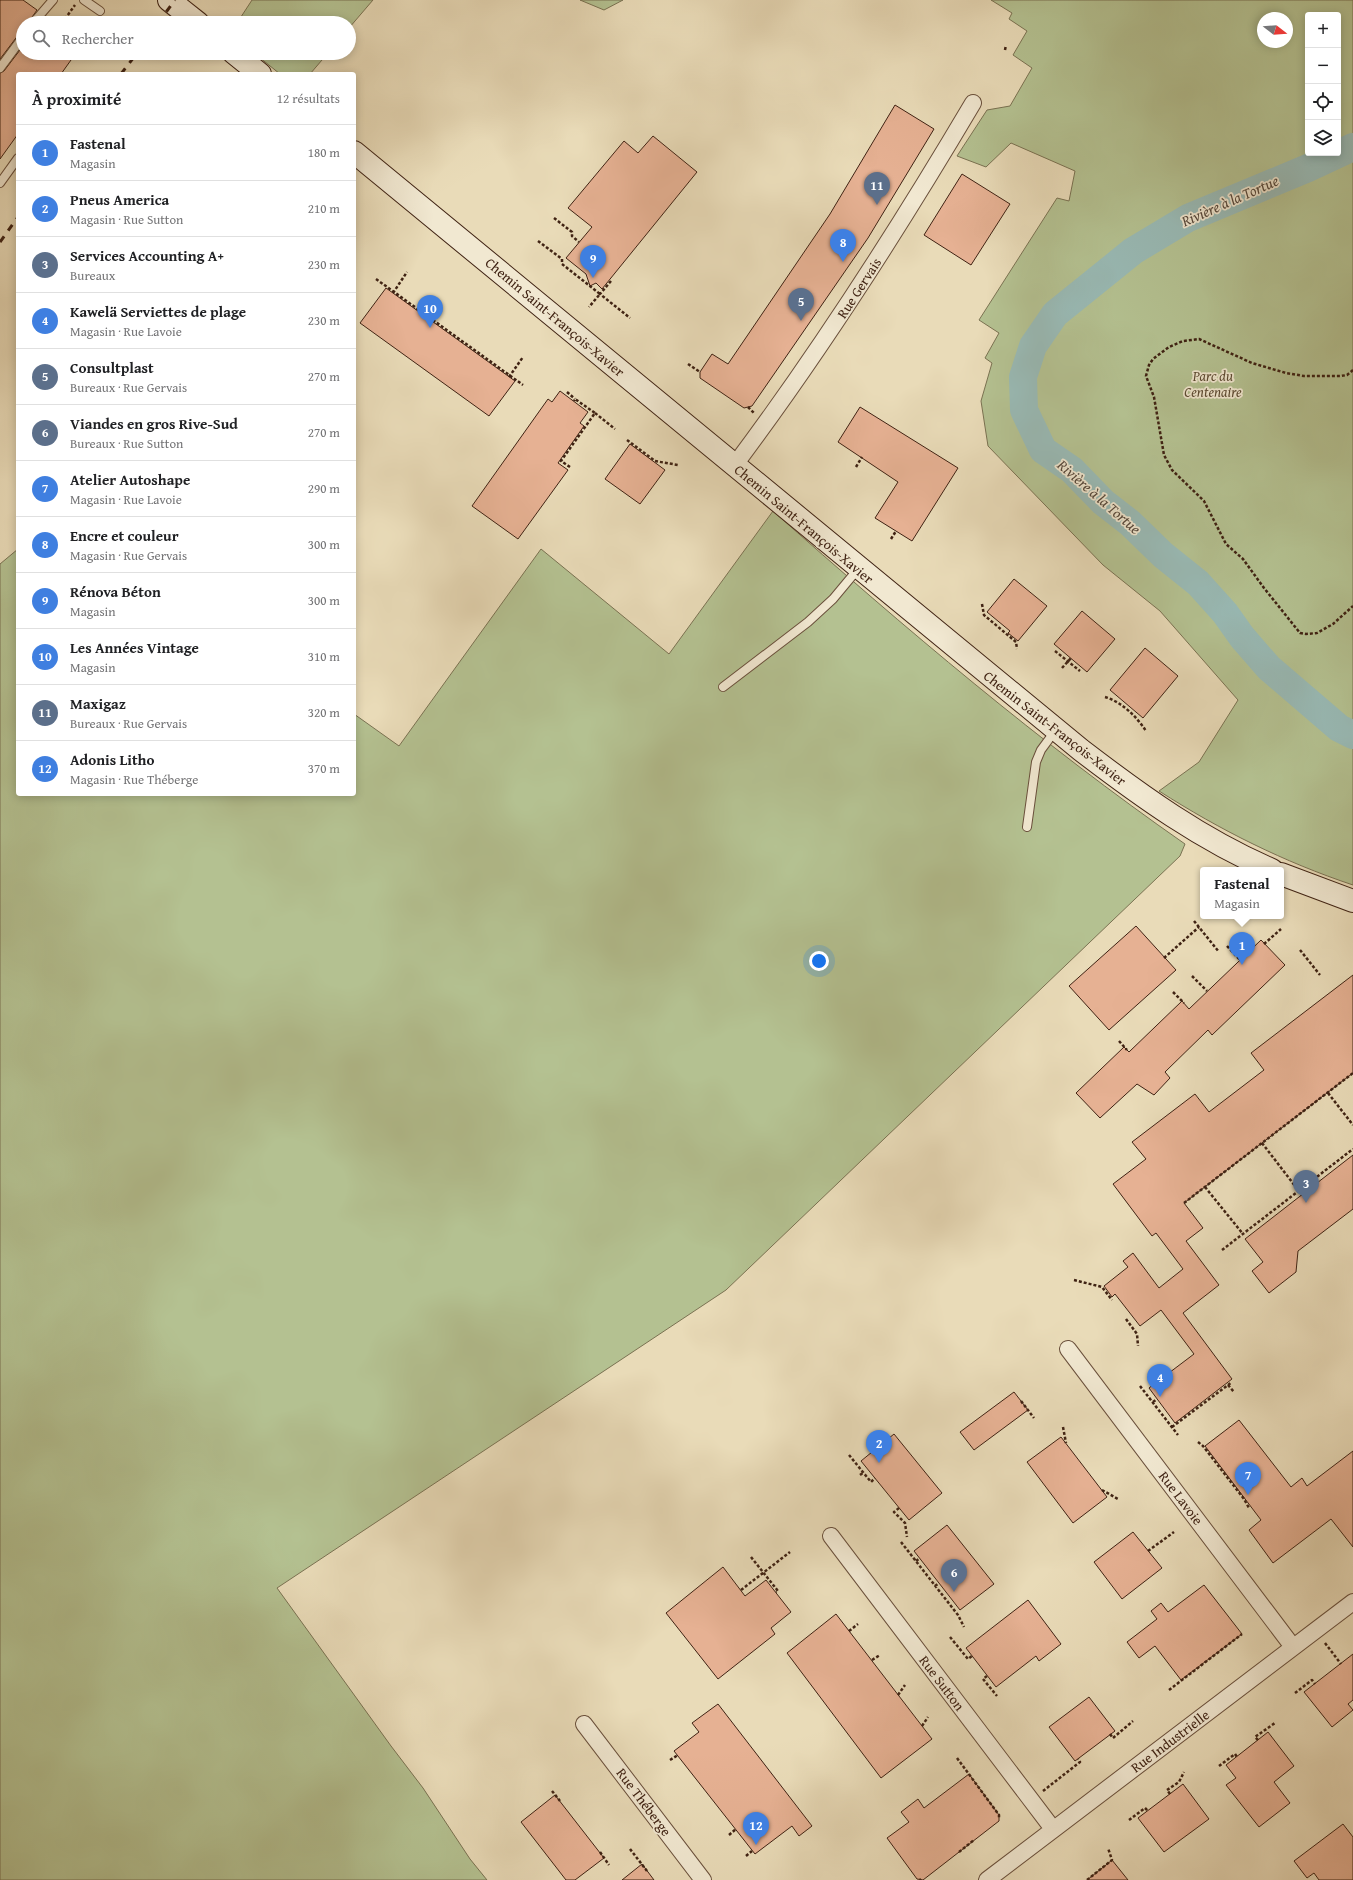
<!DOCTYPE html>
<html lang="fr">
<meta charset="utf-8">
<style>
:root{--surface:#fff;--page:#f2f2f2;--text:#202124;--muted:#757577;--line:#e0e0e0;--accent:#8f2418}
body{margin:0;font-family:"Gentium Book Plus",serif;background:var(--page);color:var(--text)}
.controls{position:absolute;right:12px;top:12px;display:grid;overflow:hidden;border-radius:4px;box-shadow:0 2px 10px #0003}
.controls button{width:36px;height:36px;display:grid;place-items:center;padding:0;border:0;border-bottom:1px solid var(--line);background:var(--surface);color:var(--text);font:20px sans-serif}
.compass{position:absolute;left:1257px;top:12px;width:36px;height:36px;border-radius:50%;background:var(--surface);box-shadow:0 2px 10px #0003;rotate:107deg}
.you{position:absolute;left:819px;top:961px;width:14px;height:14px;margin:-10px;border:3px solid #fff;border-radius:50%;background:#1a73e8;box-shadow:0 0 0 6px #1a73e833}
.badge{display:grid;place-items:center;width:26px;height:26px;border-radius:50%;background:var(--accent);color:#fff;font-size:13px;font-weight:700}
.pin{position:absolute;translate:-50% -33px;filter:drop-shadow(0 1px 2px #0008)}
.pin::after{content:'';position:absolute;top:21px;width:14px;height:12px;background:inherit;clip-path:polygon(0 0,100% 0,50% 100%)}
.popup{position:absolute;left:1200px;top:867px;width:84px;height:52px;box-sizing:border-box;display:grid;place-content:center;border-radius:4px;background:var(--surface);filter:drop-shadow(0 1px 3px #0005);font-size:13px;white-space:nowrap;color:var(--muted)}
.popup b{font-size:15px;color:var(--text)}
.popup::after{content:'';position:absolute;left:50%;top:100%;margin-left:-8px;border:8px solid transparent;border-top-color:var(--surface)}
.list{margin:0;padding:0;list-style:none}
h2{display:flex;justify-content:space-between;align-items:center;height:52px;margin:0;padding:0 16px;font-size:17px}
h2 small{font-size:13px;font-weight:400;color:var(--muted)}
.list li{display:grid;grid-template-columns:26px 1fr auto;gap:12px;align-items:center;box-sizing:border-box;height:56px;padding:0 16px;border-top:1px solid var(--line)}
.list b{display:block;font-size:15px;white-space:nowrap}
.list p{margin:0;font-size:13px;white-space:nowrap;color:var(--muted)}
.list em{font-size:13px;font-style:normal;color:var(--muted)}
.icon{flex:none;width:22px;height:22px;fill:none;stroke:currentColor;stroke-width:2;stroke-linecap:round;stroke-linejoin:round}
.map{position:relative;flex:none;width:1353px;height:1880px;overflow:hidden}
.search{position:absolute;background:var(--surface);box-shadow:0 2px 10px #0003;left:16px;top:16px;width:340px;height:44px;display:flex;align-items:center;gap:10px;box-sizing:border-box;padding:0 14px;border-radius:22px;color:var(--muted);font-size:15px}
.panel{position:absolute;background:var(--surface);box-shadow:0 2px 10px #0003;left:16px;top:72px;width:340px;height:724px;border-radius:4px}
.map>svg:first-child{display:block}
.green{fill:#b4c191;stroke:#7a7252;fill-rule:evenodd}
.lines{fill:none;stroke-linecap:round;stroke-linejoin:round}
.river{stroke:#99bab5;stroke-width:28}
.building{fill:#e6b193;stroke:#3f2213}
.lane-casing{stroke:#6a503c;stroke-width:10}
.street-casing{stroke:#6a503c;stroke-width:18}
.secondary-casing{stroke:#3f2213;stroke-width:24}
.path{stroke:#3f2213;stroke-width:2.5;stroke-dasharray:3 2;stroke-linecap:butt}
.lane{stroke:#f1e8d1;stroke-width:8}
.street{stroke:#f1e8d1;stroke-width:16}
.secondary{stroke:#f1e8d1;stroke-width:22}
.rail{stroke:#3f2213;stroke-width:3;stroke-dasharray:7 7;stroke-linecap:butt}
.labels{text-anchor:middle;stroke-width:3.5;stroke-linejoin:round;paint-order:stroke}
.street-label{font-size:14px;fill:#3f2213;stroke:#f1e8d1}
.park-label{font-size:14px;font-style:italic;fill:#5c4a32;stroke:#f1e8d1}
.water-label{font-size:15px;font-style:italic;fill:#56483c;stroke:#f1e8d1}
</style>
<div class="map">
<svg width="1353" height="1880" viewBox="0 0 1353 1880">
<rect width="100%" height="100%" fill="#e9dbb8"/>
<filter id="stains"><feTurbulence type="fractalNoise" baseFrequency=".005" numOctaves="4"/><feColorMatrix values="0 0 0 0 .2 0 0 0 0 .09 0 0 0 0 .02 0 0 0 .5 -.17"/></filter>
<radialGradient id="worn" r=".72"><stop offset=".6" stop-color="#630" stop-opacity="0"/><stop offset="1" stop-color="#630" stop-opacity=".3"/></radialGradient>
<path class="green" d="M252 0H373L349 28V23H237Z
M580 0H623L604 10Z
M991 0H1353V885C1284 862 1220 830 1159 791L1199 762 1238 700 1160 611 1103 565 988 446 981 401 992 363 985 358 999 333 979 320 1057 198 1069 201 1075 171 1011 143 986 167 957 156 987 110 1010 106 1032 68 1013 55 1027 31 1009 19 1012 13ZM1308 15H1338V153H1308ZM1263 18H1287V42H1263Z
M254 53H328L310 74H280Z
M773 511C905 628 1040 743 1185 844L1180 856 726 1290 277 1588 391 1746 423 1788 470 1859 487 1880H0V564L18 549V794H354V714L399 746 541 549 669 654Z"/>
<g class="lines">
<path class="river" d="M1353 147 1308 168 1188 218 1133 251 1055 314 1033 346 1023 377 1024 410 1043 450 1072 470 1103 502 1130 523 1163 555 1198 583 1225 613 1242 637 1269 668 1339 728 1353 735"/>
</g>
<path class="building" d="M0 0H23L37 10 28 23H23V32L19 34 0 59Z
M46 16 55 23H40Z
M23 46V53H76L61 74H18V134L0 159V73L4 71Z
M895 105 934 129 868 238 752 406 744 408 700 378V372L712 354 728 364 830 214Z
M653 136 697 172 602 289 596 283 590 286 586 274 566 258 592 227 568 208 624 141 638 153Z
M962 174 1010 204 971 265 924 235Z
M386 288 515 381 489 416 360 323Z
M560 391 588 412 580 423 584 426 558 463 568 470 518 539 472 506 548 399 552 402Z
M860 407 958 468 912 541 875 518 898 482 838 442Z
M630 444 665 470 640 504 605 479Z
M1014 579 1047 606 1018 641 1008 633 1010 631 987 612Z
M1082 611 1115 639 1087 672 1054 644Z
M1145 648 1178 676 1143 718 1110 690Z
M1136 926 1176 970 1109 1030 1069 986Z
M1261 940 1285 965 1212 1035 1208 1030 1165 1072 1170 1078 1154 1095 1137 1084 1100 1118 1076 1093 1124 1047 1129 1052 1182 1001 1189 1009Z
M1353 975V1073L1184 1203 1203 1228 1186 1241 1219 1285 1183 1313 1232 1379 1175 1423 1149 1388 1194 1354 1161 1310 1140 1326 1115 1294 1112 1297 1104 1286 1128 1267 1123 1261 1133 1253 1159 1288 1183 1269 1156 1233 1152 1236 1113 1184 1146 1159 1132 1142 1195 1094 1209 1112 1264 1070 1251 1053Z
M1353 1155V1209L1298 1251 1296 1272 1269 1293 1252 1271 1263 1262 1245 1239Z
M1014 1392 1028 1410 974 1450 960 1432Z
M1239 1420 1291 1487 1302 1478 1307 1486 1353 1451V1547L1331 1519 1273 1563 1249 1530 1261 1520 1205 1446Z
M894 1434 942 1493 909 1520 861 1461Z
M1061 1437 1107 1497 1073 1523 1027 1462Z
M947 1525 994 1584 960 1610 914 1551Z
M1133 1532 1162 1568 1122 1599 1094 1562Z
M723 1567 745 1596 766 1580 791 1612 771 1628 775 1634 718 1679 666 1613Z
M1204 1585 1242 1634 1181 1680 1155 1646 1139 1658 1127 1642 1157 1619 1151 1611 1161 1603 1168 1612Z
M1028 1600 1061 1644 1039 1661 1036 1656 996 1687 966 1648Z
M836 1614 932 1739 881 1778 787 1653Z
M1353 1654V1700L1348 1704 1353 1710 1332 1727 1304 1692Z
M1089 1697 1115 1731 1075 1761 1049 1727Z
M718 1704 812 1826 799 1836 792 1826 755 1854 674 1751 699 1732 692 1723Z
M1268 1732 1294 1766 1274 1782 1290 1803 1259 1827 1226 1785 1236 1778 1226 1765Z
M969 1774 999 1815V1821L923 1880 917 1879 887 1838 909 1822 901 1812 918 1799 924 1808Z
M1183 1784 1209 1819 1164 1852 1138 1818Z
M555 1795 604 1858 575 1880H566L521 1822Z
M1343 1824 1353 1837V1880H1319L1314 1873 1307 1878 1294 1861Z
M1112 1860 1128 1880H1087L1106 1865Z
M642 1864 654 1880H622Z"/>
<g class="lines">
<g class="lane-casing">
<path id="lane" d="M84 0 100 11
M33 23 53 0
M0 68 23 37
M0 183 18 158
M723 687 808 622 833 599 858 569
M1027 827 1036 762 1041 750 1055 731"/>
</g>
<g class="street-casing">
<path id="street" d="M734 466C821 350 899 228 973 103
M1068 1349 1293 1647
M831 1536 1053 1829
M584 1724 703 1880
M987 1880 1353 1602"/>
</g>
<g class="secondary-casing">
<path id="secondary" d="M169 0 198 23
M234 53 260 74
M354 152 1081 750C1141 796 1202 840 1272 870
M1281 874 1353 901"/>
</g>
<path class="path" d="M62 23 75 5
M1005 50 1006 45
M554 218 572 232V236L579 242
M538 241 562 259V264L600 294 589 307
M376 279 523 385
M611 281 600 294 630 318
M393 293 407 272
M688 364 700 372
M1353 370 1347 375 1341 376H1304L1286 373 1252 363 1199 339 1183 341 1169 347 1153 359 1149 365 1146 376 1154 397 1164 455 1172 470 1204 501 1226 544 1243 559 1264 588 1300 633 1306 634 1317 633 1333 624 1353 606
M509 377 523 357
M567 392 575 399
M748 407 755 414
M595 413 615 429
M627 440 655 461 678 465
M570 467 561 461 595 413 575 399 574 401
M856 467 862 457
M891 539 896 531
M982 604 984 615 1016 642 1017 649
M1055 651 1080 671
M1062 668 1071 658
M1105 697C1122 702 1137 717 1146 731
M1194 921 1219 952
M1264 944 1281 929
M1227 946 1240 960
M1300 950 1320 975
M1164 958 1199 927
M1192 976 1207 991
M1173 992 1184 1003
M1119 1041 1127 1050
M1328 1093 1353 1125
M1262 1143 1302 1195
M1205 1187 1243 1234
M1184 1203 1353 1073
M1222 1250 1353 1149
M1074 1280 1102 1287 1112 1300
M1126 1319 1137 1334 1138 1346
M1228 1385 1234 1392
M1140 1386 1178 1435
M1021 1401 1034 1418
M1153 1402 1157 1399
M1063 1427 1066 1443
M1172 1427 1232 1382
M1198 1442 1203 1446 1244 1499 1249 1508
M849 1455 871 1482 875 1478
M860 1475 864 1472
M1102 1490 1118 1499
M899 1508 894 1512 905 1523 907 1537
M901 1542 958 1615 964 1627
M1148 1551 1174 1532
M751 1557 778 1591 776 1592
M916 1561 920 1558
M935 1586 939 1583
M741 1590 790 1552
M849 1631 858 1624
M950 1637 968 1659 972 1656
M1325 1643 1341 1664
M872 1660 880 1655
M987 1676 983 1679 997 1696
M1169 1690 1242 1634
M1295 1693 1312 1680 1315 1684
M898 1695 905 1685
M922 1726 928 1717
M1110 1734 1113 1738 1133 1721
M1258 1740 1255 1737 1275 1723
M957 1758 999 1815V1818
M670 1760 678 1755
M1219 1766 1235 1754 1237 1757
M552 1791 560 1801
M1043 1791 1080 1762 1078 1759
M1170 1794 1167 1790 1179 1782 1184 1772
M1129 1820 1145 1808 1148 1811
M729 1835 736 1829
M630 1849 647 1871
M600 1852 609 1865
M959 1852 974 1840
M746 1856 752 1851
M920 1880 921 1879
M1087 1880 1112 1860 1108 1848"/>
<use href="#lane" class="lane"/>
<use href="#street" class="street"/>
<use href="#secondary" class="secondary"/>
<path class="rail" d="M158 23 175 0
M121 74 137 53
M0 242 18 217"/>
</g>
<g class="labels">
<g class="street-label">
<text transform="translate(859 288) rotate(-57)" y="5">Rue Gervais</text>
<text transform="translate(555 317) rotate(40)" y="5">Chemin Saint-François-Xavier</text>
<text transform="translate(804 524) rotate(40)" y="5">Chemin Saint-François-Xavier</text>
<text transform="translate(1055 728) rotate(38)" y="5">Chemin Saint-François-Xavier</text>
<text transform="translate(1181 1498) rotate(53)" y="5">Rue Lavoie</text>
<text transform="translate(942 1683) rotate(53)" y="5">Rue Sutton</text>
<text transform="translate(1170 1741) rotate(-37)" y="5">Rue Industrielle</text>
<text transform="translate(644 1802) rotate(53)" y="5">Rue Théberge</text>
</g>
<g class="park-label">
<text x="1213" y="381">Parc du<tspan x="1213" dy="16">Centenaire</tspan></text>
</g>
<g class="water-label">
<text transform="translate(1230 201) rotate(-24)" y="5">Rivière à la Tortue</text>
<text transform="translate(1099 497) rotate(41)" y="5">Rivière à la Tortue</text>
</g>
</g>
<rect width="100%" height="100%" filter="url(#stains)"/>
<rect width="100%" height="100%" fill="url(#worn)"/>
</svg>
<div class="controls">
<button>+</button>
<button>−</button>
<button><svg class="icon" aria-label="locate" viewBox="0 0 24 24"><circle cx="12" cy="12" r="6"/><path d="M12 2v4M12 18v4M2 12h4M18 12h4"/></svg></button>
<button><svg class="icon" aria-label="layers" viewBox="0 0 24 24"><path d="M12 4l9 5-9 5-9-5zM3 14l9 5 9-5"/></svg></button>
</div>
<svg class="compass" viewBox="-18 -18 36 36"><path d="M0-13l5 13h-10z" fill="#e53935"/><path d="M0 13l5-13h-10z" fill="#757577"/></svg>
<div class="you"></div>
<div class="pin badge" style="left:1242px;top:965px;background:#3f7fe0">1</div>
<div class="popup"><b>Fastenal</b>Magasin</div>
<div class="pin badge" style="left:879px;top:1463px;background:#3f7fe0">2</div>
<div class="pin badge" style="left:1306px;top:1203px;background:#5c6f8a">3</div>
<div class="pin badge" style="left:1160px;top:1397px;background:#3f7fe0">4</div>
<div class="pin badge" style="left:801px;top:321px;background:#5c6f8a">5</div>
<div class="pin badge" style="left:954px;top:1592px;background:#5c6f8a">6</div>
<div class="pin badge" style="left:1248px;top:1495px;background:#3f7fe0">7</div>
<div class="pin badge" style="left:843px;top:262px;background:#3f7fe0">8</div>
<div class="pin badge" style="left:593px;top:278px;background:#3f7fe0">9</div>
<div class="pin badge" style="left:430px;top:328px;background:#3f7fe0">10</div>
<div class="pin badge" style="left:877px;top:205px;background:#5c6f8a">11</div>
<div class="pin badge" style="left:756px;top:1845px;background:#3f7fe0">12</div>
<div class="search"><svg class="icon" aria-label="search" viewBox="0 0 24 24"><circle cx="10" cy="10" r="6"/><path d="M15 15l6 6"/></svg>Rechercher</div>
<section class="panel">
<h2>À proximité<small>12 résultats</small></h2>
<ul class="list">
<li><span class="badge" style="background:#3f7fe0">1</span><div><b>Fastenal</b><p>Magasin</p></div><em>180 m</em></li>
<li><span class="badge" style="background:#3f7fe0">2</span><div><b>Pneus America</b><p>Magasin · Rue Sutton</p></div><em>210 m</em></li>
<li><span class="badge" style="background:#5c6f8a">3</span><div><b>Services Accounting A+</b><p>Bureaux</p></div><em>230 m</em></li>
<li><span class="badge" style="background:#3f7fe0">4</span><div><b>Kawelä Serviettes de plage</b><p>Magasin · Rue Lavoie</p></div><em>230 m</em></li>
<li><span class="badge" style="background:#5c6f8a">5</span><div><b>Consultplast</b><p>Bureaux · Rue Gervais</p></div><em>270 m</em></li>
<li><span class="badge" style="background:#5c6f8a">6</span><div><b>Viandes en gros Rive-Sud</b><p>Bureaux · Rue Sutton</p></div><em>270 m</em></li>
<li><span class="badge" style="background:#3f7fe0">7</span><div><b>Atelier Autoshape</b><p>Magasin · Rue Lavoie</p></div><em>290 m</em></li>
<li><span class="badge" style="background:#3f7fe0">8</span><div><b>Encre et couleur</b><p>Magasin · Rue Gervais</p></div><em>300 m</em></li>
<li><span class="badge" style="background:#3f7fe0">9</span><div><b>Rénova Béton</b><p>Magasin</p></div><em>300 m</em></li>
<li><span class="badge" style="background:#3f7fe0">10</span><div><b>Les Années Vintage</b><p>Magasin</p></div><em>310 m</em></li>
<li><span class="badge" style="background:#5c6f8a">11</span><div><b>Maxigaz</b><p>Bureaux · Rue Gervais</p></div><em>320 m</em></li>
<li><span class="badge" style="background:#3f7fe0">12</span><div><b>Adonis Litho</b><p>Magasin · Rue Théberge</p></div><em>370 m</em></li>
</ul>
</section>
</div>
